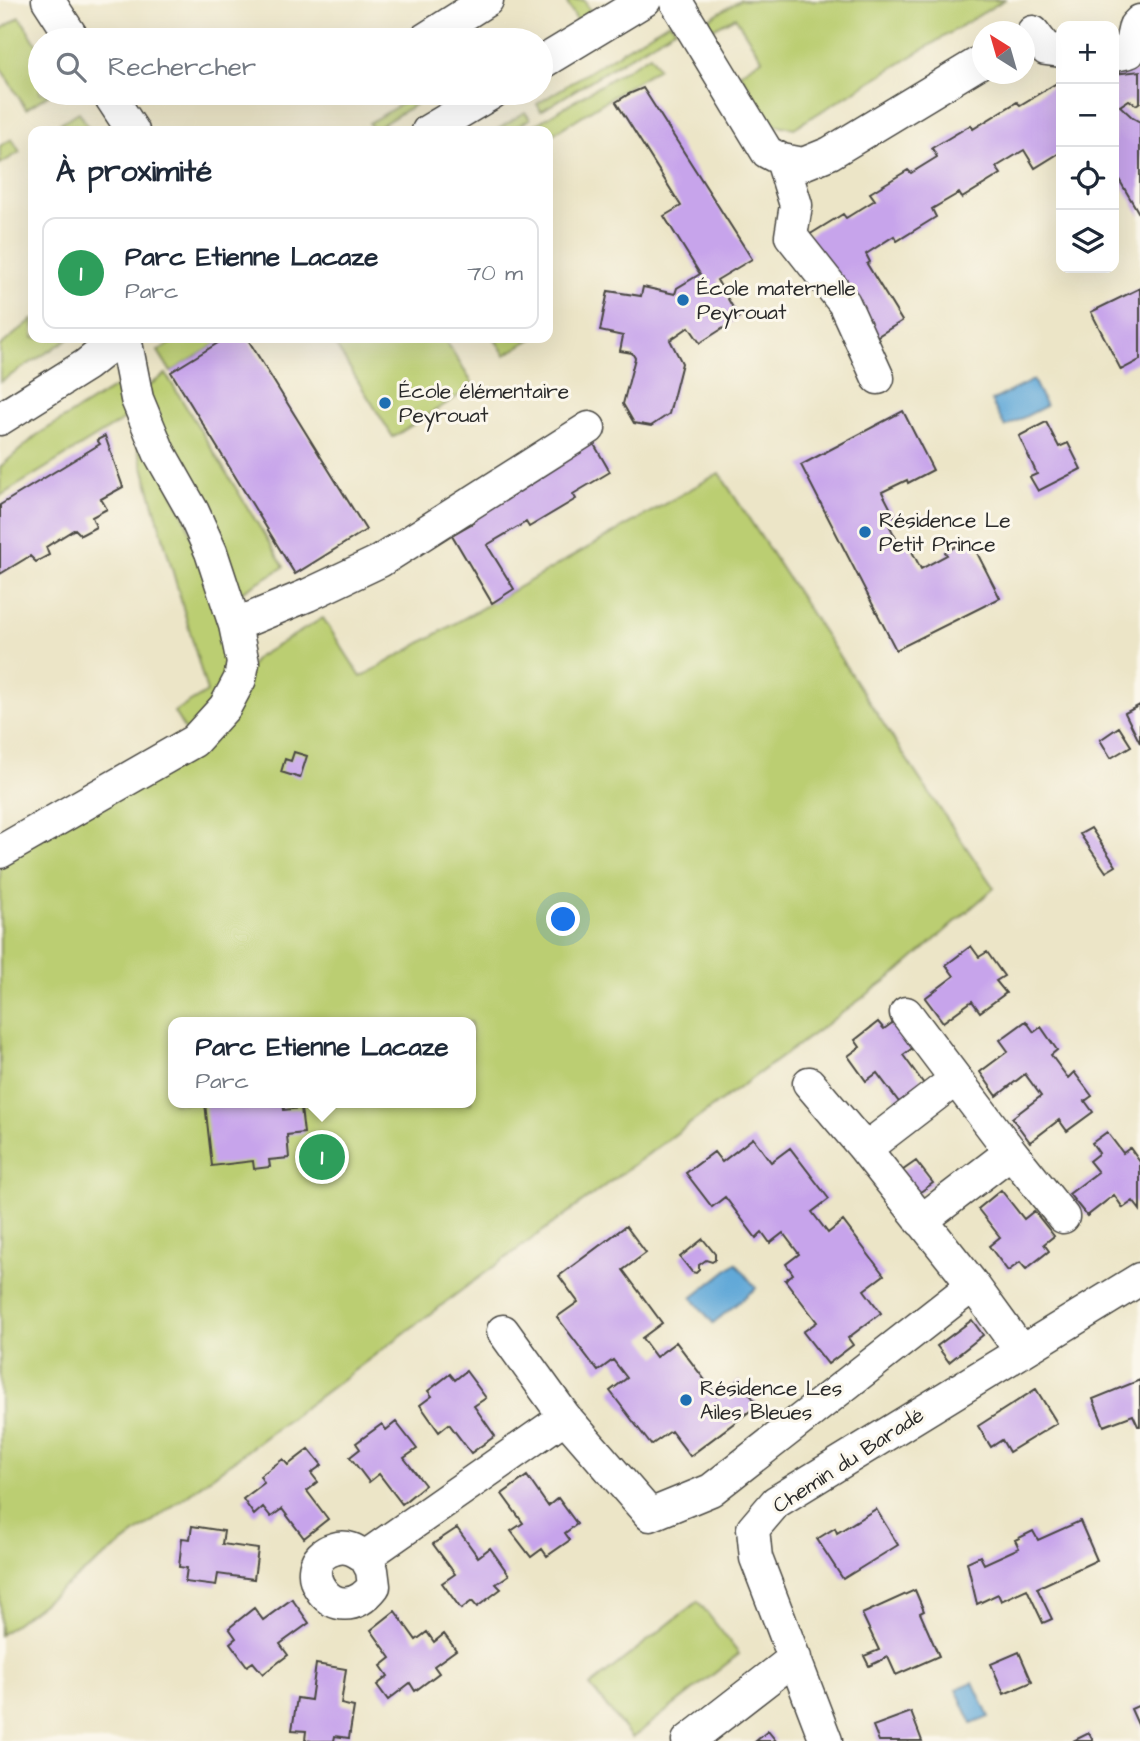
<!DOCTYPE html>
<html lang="fr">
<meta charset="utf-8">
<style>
:root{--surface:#fff;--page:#f2f2f3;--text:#1f2937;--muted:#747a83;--line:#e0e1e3;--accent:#2563eb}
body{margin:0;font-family:"Architects Daughter",sans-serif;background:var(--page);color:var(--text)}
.controls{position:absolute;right:21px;top:21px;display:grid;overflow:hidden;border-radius:14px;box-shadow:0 7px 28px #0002}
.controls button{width:63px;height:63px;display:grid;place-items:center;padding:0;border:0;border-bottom:2px solid var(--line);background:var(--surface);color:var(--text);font:35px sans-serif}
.compass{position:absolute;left:972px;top:21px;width:63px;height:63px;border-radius:50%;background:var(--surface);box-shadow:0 7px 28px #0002;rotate:323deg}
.you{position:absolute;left:564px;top:920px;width:24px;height:24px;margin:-18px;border:5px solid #fff;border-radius:50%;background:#1a73e8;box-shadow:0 0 0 10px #1a73e833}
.badge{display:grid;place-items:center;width:46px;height:46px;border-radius:50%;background:var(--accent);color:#fff;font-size:23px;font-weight:700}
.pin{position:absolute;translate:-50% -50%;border:4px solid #fff;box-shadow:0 2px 7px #0006}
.popup{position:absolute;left:168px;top:1017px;width:308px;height:91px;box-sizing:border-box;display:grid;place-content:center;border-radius:14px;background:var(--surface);filter:drop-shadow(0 2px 5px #0005);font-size:23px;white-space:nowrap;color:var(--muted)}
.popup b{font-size:26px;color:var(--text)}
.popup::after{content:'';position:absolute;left:50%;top:100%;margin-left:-14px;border:14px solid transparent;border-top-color:var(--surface)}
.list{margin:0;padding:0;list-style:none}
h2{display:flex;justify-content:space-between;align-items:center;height:91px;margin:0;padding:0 28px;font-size:30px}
h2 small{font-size:23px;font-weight:400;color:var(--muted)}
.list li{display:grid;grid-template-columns:46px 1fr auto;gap:21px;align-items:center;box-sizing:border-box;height:112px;margin:0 14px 14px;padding:0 14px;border:2px solid var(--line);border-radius:14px}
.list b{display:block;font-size:26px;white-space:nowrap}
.list p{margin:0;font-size:23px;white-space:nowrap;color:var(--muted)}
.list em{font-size:23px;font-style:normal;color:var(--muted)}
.icon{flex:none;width:38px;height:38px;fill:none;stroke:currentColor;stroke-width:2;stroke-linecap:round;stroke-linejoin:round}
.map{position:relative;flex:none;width:1140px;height:1741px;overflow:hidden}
.search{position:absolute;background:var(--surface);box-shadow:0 7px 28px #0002;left:28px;top:28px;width:525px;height:77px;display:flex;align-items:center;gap:18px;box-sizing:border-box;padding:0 24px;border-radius:38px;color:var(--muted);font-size:26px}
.panel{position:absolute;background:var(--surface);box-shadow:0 7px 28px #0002;left:28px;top:126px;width:525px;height:217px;border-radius:14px}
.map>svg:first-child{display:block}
.green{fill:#bbce72;stroke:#737c4e;stroke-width:2;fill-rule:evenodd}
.water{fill:#62a9d8;stroke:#466a82;stroke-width:2}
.building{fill:#c7a4eb}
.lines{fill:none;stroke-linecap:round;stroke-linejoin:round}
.minor-casing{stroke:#484742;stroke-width:35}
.minor{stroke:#fff;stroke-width:32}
.poi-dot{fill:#1f6fb2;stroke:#fbf7ec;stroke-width:2.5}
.labels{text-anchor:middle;stroke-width:6;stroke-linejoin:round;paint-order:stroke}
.poi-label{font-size:21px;fill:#2b2b2b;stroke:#fbf7ec;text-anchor:start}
.street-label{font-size:21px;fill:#2b2b2b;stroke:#fbf7ec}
</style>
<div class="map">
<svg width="1140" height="1741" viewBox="0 0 1140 1741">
<rect width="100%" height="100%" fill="#fbf7ec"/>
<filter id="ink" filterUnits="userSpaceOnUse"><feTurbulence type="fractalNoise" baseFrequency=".0143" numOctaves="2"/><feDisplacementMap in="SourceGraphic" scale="14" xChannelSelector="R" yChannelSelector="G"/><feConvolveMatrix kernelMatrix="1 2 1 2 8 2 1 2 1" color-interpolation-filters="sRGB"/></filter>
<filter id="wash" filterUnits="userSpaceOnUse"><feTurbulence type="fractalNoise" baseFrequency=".00686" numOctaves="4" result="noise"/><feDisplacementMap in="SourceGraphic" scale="28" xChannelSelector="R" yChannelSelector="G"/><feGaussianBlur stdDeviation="1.57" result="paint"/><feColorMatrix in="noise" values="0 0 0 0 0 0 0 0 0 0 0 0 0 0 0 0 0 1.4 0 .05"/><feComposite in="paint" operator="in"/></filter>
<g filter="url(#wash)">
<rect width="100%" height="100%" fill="#ece5c7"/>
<path class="green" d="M571 0H584L596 21 582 29 567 3Z
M740 0H1004L794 128 771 124 740 73 762 59 735 17 711 30 705 21Z
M20 17 40 50V93H51L26 109 0 67V30Z
M669 22 676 28 541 111 537 104Z
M650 55 658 68 548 137V131H525Z
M420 93H434L373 130 369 123Z
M79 112 91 131H47Z
M525 112 530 119 510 131H495Z
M12 139 20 152 0 164V146Z
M33 319V338H70L0 382V346Z
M180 338H226L171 372 158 351Z
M331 338H444L474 386 393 437Z
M494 338H533L505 355Z
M166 374 284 567 236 595 144 389Z
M120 384 185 518 236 664 188 735 174 712 207 692 127 410 128 417 0 496V467L37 435Z
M719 473 921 781 994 888 898 972 466 1287 0 1635V862L197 747 256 658 323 618 361 677ZM173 1022H471V1103H173Z
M698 1601 739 1654 632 1738 590 1686Z"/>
<path class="water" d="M1033 380 1046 406 1005 427 991 401Z
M736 1263 756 1288 713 1323 692 1298Z
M973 1682 989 1717 972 1724 956 1689Z"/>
<g id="blocks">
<path class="building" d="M1140 71V102L1136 105 1129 100 1120 106 1133 118 1140 122V215L1114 171V74Z
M1061 82V152L1035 168 1024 150 996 167 1001 174 962 198 959 193 932 209 936 217 897 241 894 236 866 254 870 262 867 264 902 321 868 342 804 238 843 214 846 218 875 200 870 193 908 170 911 173 937 157 932 148 971 125 973 129 1017 102 1020 105 1057 83Z
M643 88 752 259 717 280 739 318 700 343 689 327 670 340 682 363 669 414 651 426 634 423 623 404 635 358 632 353 620 351 623 336 600 331 608 291 641 296 643 287 675 294 677 288 700 274 664 216 681 206 616 102 629 94Z
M1140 288V360L1121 370 1091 312Z
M226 338H247L366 530 295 574 171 372Z
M903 411 933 470 908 483 907 480 882 492 897 521 889 525 899 544 906 540 921 569 947 555 945 552 970 539 1000 598 896 650 801 465Z
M1046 422 1059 447 1068 443 1081 469 1038 491 1030 477 1037 474 1019 436Z
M105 436 123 487 101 499 107 509 92 517 96 527 81 535 75 529 46 547 49 555 36 562 30 556 0 574V505L100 444 97 440Z
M591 439 610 472 573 494 576 499 529 527 526 522 487 545 514 589 492 603 452 535 473 523 467 514Z
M1140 705V743L1125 713Z
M1119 727 1131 746 1111 758 1100 740Z
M294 752 307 756 300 778 281 772 285 759 291 761Z
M1091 828 1116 866 1106 872 1080 834Z
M971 946 979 957 987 952 1004 976 996 981 1006 993 980 1012 972 1001 943 1022 925 998 954 976 946 965Z
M895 1021 914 1047 903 1055 924 1084 899 1102 877 1073 866 1081 848 1056 860 1047 855 1040 878 1022 884 1029Z
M1026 1021 1034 1032 1041 1027 1057 1050 1051 1055 1068 1078 1074 1072 1092 1096 1085 1101 1093 1112 1067 1131 1059 1120 1030 1142 1012 1118 1041 1096 1025 1074 997 1096 980 1072 1008 1051 1000 1040Z
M205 1103H283L284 1110 301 1108 304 1133 287 1135 289 1158 269 1160 270 1167 254 1169 253 1161 212 1166Z
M1107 1132 1123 1153 1130 1148 1140 1162V1210L1133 1201 1123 1208 1114 1195 1087 1216 1069 1194 1098 1172 1089 1161 1099 1153 1092 1143Z
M753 1138 771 1162 790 1148 829 1199 812 1212 828 1233 843 1221 884 1275 864 1290 881 1313 848 1338 853 1345 828 1364 803 1332 817 1322 785 1280 793 1274 786 1264 799 1254 783 1233 770 1243 762 1232 756 1238 725 1197 712 1207 686 1173 714 1152 722 1162Z
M916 1161 933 1183 916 1195 899 1173Z
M1001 1190 1024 1219 1034 1211 1054 1236 1044 1244 1049 1251 1026 1269 1020 1262 1008 1271 989 1246 1000 1237 978 1209Z
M626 1226 646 1253 623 1270 662 1323 642 1338 656 1357 676 1342 717 1396 739 1380 758 1405 690 1456 671 1431 651 1445 610 1391 627 1378 613 1360 598 1371 557 1317 578 1302 559 1276Z
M703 1239 715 1254V1260L712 1262 706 1260 699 1265V1270L696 1273 692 1272 680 1257Z
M972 1320 983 1335 949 1362 937 1346Z
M466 1371 486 1398 474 1406 495 1436 471 1453 449 1424 439 1432 420 1405 432 1396 428 1391 450 1374 455 1380Z
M1140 1380V1426H1138L1133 1415 1104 1426 1093 1399Z
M1036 1389 1057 1423 1009 1452 1002 1440 991 1447 978 1426Z
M396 1422 417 1449 404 1458 425 1485 402 1504 379 1474 369 1482 350 1457 360 1449 356 1443 382 1424 386 1430Z
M309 1449 322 1465 311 1473 318 1482 307 1491 328 1519 304 1538 282 1509 271 1517 263 1507 254 1515 243 1499 264 1483 260 1476 283 1459 288 1465Z
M527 1476 548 1506 558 1498 577 1524 565 1533 570 1540 547 1556 542 1549 531 1557 511 1531 523 1523 502 1494Z
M876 1509 898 1545 843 1579 817 1539 835 1528 837 1533Z
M1080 1521 1097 1560 1037 1588 1052 1619 1043 1623 1027 1589 1001 1601 998 1594 977 1604 967 1562 980 1556 984 1564 1019 1548 1015 1540 1033 1531 1038 1540Z
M192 1526 224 1531 222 1544 258 1549 254 1579 218 1574 216 1586 185 1582 187 1568 179 1567 182 1538 190 1539Z
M457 1528 478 1557 490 1548 509 1575 496 1584 501 1589 477 1607 472 1601 461 1609 442 1583 455 1574 433 1544Z
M915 1590 924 1611 920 1613 939 1656 896 1675 888 1657 869 1666 864 1656 879 1650 862 1614Z
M292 1599 309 1623 280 1644 288 1655 263 1674 253 1662 247 1666 230 1643 236 1638 229 1628 254 1608 263 1620Z
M395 1611 416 1640 427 1632 434 1642 444 1634 456 1650 434 1666 439 1673 415 1691 410 1683 388 1700 377 1685 388 1676 381 1666 391 1658 371 1630Z
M1019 1652 1032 1682 1004 1694 991 1664Z
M316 1664 346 1669 341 1704 354 1707 349 1738 335 1736 334 1741H312L305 1740 306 1731 292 1730 297 1698 311 1700Z
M1140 1705V1729L1131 1709Z
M911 1712 922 1741H879L873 1726Z
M768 1731 776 1741H756Z
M1089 1733 1093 1741H1073Z"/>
</g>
</g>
<g filter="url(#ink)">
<use href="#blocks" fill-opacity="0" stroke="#484742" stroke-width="2"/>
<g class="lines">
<g class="minor-casing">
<path id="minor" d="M48 0 74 40
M675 0 767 152 782 160 803 164 830 153 982 61
M1033 32 1046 49 1061 51
M424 40 487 0
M1114 55 1129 52 1135 26 1140 21
M541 63 645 0
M108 93 133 131
M428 131 492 93
M782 160 796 205 791 236 844 303 878 378
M0 419 86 365 120 338
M235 625 308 595 380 561 589 428
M0 852 194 741 225 707 240 679 243 663 235 625 211 552 193 512 159 452 137 399 125 338
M906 1013 1011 1152 921 1221
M809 1083 865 1149 973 1285
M865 1149 956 1079
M1011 1152 1063 1217
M503 1331 565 1417 650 1515 711 1490 973 1285 1021 1351
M365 1557 372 1570 374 1586C335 1637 288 1562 334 1549 347 1545 355 1550 365 1557L565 1417
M688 1741 795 1658
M826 1741 756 1558 753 1529 776 1502 1140 1279"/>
</g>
<use href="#minor" class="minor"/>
</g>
</g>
<g class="poi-dot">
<circle cx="683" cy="300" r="7"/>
<circle cx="385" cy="403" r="7"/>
<circle cx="865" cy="532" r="7"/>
<circle cx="686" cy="1400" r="7"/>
</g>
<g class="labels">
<g class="poi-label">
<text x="697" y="295">École maternelle<tspan x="697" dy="24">Peyrouat</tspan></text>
<text x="399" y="398">École élémentaire<tspan x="399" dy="24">Peyrouat</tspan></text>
<text x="879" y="527">Résidence Le<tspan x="879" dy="24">Petit Prince</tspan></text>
<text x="700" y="1395">Résidence Les<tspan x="700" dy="24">Ailes Bleues</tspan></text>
</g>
<g class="street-label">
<text transform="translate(848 1460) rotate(-33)" y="7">Chemin du Baradé</text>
</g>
</g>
</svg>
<div class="controls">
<button>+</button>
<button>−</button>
<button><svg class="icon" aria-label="locate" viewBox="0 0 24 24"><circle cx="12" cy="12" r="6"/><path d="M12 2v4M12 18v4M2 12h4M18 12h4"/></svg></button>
<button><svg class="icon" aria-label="layers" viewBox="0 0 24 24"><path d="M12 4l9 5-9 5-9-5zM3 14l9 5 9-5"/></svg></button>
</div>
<svg class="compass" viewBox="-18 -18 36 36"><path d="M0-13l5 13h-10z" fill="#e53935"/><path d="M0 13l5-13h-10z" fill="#747a83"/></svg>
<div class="you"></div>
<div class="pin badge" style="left:322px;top:1157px;background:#2e9e5b">1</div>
<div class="popup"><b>Parc Etienne Lacaze</b>Parc</div>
<div class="search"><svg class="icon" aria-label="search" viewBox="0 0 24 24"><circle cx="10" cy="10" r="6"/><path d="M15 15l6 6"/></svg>Rechercher</div>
<section class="panel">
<h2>À proximité<small></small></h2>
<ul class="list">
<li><span class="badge" style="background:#2e9e5b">1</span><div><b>Parc Etienne Lacaze</b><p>Parc</p></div><em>70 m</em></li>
</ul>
</section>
</div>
